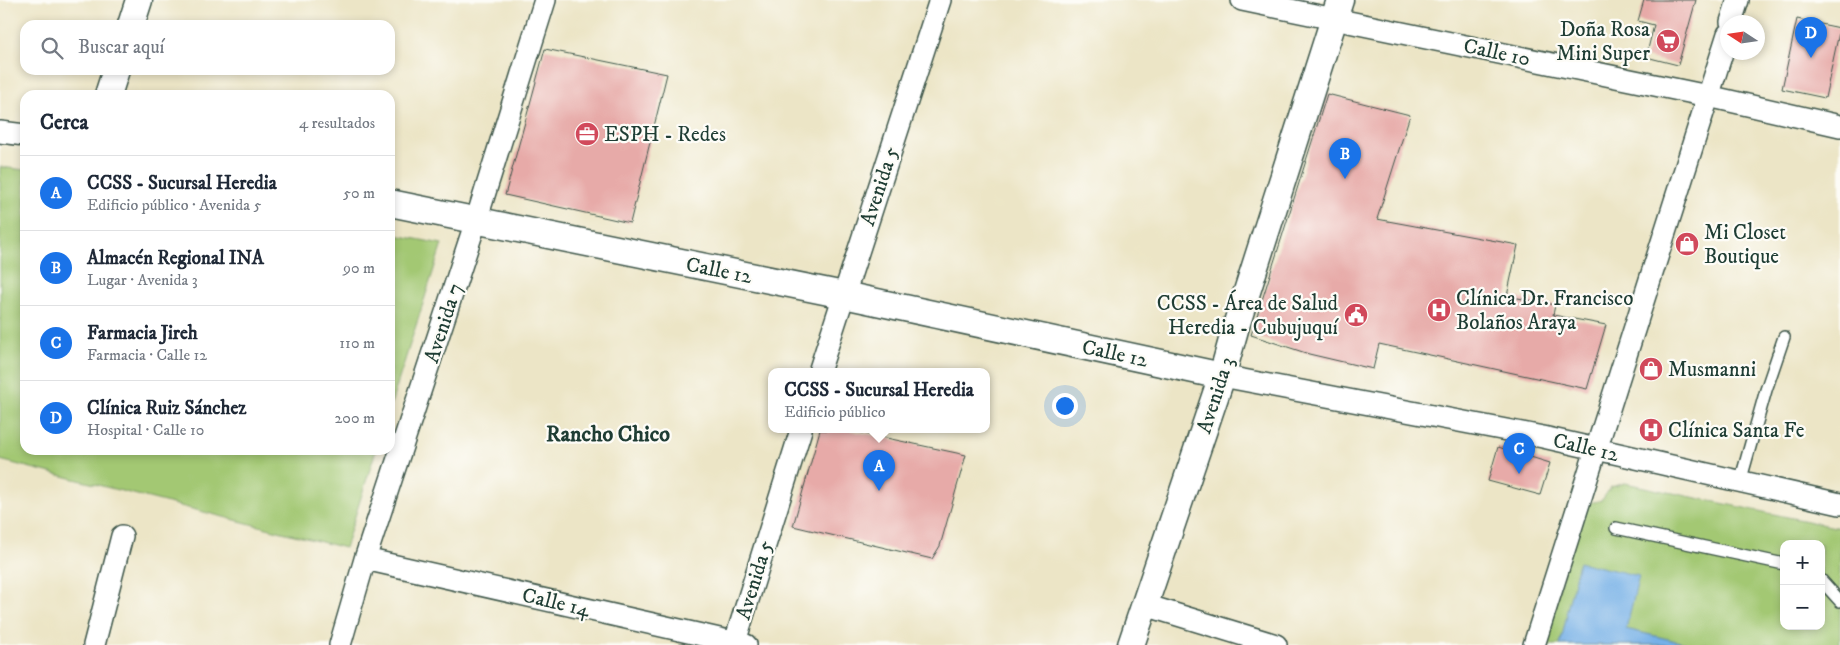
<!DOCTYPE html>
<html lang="es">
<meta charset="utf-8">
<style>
:root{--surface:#fff;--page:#f2f2f3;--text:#1f2937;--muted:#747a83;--line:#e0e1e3;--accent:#1a73e8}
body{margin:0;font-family:"IM FELL DW Pica",serif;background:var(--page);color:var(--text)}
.controls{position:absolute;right:15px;bottom:15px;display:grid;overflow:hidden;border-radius:10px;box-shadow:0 2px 8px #0003}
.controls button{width:45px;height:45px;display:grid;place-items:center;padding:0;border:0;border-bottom:1px solid var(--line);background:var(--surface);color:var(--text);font:25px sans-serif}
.compass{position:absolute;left:1720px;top:15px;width:45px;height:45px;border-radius:50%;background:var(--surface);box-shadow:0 2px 8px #0003;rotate:282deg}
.you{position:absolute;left:1064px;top:405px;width:18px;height:18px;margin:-12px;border:4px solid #fff;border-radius:50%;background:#1a73e8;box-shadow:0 0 0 8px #1a73e833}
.badge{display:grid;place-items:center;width:32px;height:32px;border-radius:50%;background:var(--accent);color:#fff;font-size:16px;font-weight:700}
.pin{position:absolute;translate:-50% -41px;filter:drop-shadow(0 1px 2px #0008)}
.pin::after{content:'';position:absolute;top:26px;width:18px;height:15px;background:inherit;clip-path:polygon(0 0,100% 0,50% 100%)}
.popup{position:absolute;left:768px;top:368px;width:222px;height:65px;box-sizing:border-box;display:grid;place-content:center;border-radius:10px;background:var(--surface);filter:drop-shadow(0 1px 4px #0005);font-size:16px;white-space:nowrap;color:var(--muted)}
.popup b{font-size:19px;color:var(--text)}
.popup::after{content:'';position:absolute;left:50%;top:100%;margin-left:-10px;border:10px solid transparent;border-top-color:var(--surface)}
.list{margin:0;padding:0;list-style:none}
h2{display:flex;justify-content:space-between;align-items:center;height:65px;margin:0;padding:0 20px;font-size:21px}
h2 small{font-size:16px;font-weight:400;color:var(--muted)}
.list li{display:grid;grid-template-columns:32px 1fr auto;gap:15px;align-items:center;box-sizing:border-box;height:75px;padding:0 20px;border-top:1px solid var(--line)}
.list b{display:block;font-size:19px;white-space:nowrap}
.list p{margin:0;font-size:16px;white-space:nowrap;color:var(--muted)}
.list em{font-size:16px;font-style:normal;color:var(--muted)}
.icon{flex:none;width:28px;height:28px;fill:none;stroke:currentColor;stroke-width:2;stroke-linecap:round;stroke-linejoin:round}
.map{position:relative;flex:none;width:1840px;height:645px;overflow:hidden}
.search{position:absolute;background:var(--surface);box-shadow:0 2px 8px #0003;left:20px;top:20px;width:375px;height:55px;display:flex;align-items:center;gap:12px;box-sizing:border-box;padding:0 18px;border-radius:15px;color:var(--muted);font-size:19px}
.panel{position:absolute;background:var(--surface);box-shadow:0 2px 8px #0003;left:20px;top:90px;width:375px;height:365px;border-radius:15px}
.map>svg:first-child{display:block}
.green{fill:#a3c873;stroke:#618254;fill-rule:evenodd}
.water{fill:#76b0e7;stroke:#4a768e}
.building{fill:#e7aaa8}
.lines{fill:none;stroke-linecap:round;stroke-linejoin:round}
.service-casing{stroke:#3e564a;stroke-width:14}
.minor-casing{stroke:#3e564a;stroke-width:24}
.tertiary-casing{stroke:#3e564a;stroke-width:29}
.service{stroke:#fff;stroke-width:11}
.minor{stroke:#fff;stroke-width:21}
.tertiary{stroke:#fff;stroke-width:26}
.labels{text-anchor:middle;stroke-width:4.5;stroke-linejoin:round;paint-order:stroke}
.poi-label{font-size:21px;fill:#1f3d34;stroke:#fdfcf7;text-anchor:start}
.street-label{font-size:21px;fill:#1f3d34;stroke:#fdfcf7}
.neighbourhood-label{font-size:22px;font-weight:bold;fill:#1f3d34;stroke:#fdfcf7}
</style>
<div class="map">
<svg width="1840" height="645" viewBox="0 0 1840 645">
<rect width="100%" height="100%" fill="#fdfcf7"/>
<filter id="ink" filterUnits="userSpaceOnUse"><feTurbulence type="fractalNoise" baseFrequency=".02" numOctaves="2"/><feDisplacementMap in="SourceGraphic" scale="10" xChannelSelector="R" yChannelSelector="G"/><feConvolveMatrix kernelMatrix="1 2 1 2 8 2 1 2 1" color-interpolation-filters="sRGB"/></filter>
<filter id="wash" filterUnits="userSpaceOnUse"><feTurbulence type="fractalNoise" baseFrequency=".0096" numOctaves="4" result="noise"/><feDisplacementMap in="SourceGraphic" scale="20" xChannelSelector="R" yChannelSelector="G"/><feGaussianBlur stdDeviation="1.12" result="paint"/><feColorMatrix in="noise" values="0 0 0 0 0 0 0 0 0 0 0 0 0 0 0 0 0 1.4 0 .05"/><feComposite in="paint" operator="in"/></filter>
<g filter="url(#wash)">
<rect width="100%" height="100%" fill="#ece5c6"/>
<path class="green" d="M0 167 25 170V450H376L345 548 0 460Z
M390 234 442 244 390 407Z
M1625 483 1840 528V645H1544L1581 505 1602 500 1611 487ZM1784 544H1821V626H1784Z"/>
<path class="water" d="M1579 562 1639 576 1626 629 1693 645H1560L1567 615 1566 614Z"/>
<g id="blocks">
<path class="building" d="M1644 0H1696L1678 65 1646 57 1654 25 1638 21Z
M1797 19 1840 28 1825 98 1782 89Z
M545 49 667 74 630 223 505 195Z
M1327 94 1410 115 1377 219 1518 245 1507 296 1555 305 1553 315 1606 325 1587 389 1379 344 1373 369 1309 354 1251 335Z
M820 430H849L966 455 940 546 932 559 793 526Z
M1498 447 1550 463 1540 495 1488 481Z"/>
</g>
</g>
<g filter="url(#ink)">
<use href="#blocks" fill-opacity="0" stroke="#3e564a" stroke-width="1"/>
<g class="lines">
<g class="service-casing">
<path id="service" d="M1740 482 1766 390 1784 337
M1616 528 1784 564
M1821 580 1840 601"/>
</g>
<g class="minor-casing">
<path id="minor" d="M1242 0 1708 96 1840 126
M1731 22 1738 0
M0 132 25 135
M819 372 940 0
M1222 376 1543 437 1840 504
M365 559 746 645
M1145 605 1276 645
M94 645 122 536
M340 645 365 559 476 221 545 0
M734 645 801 430
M1534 645 1728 34"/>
</g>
<g class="tertiary-casing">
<path id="tertiary" d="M131 25 139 0
M108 95 116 70
M390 203 844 295 1222 376
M1131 645 1222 376 1236 326 1340 0"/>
</g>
<use href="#service" class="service"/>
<use href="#minor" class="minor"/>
<use href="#tertiary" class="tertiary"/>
</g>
</g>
<defs>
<g id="supermarket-disc" transform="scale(1.25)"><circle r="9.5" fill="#d1495b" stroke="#fdfcf7"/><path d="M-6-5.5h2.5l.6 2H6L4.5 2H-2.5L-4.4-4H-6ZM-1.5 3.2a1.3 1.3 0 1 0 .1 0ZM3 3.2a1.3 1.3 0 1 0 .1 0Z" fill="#fff"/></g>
<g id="office-disc" transform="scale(1.25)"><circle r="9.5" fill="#d1495b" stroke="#fdfcf7"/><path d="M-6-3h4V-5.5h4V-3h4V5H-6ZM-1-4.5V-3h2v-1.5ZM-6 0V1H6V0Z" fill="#fff"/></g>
<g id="shop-disc" transform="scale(1.25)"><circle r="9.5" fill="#d1495b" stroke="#fdfcf7"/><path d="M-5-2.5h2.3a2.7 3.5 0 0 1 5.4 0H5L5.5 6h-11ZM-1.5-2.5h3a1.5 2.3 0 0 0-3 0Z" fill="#fff"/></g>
<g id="hospital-disc" transform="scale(1.25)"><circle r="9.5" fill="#d1495b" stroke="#fdfcf7"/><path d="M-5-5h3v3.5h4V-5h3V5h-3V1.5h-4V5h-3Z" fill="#fff"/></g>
<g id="civic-disc" transform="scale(1.25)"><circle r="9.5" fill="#d1495b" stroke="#fdfcf7"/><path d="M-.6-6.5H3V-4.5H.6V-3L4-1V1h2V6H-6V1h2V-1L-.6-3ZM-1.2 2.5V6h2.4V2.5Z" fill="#fff"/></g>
</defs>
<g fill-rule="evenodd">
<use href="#supermarket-disc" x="1668" y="41"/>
<use href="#office-disc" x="587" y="134"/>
<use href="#shop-disc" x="1687" y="244"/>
<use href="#hospital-disc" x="1439" y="310"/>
<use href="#civic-disc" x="1356" y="315"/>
<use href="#shop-disc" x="1651" y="369"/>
<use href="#hospital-disc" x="1651" y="430"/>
</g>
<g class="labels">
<g class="poi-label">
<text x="1650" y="36" text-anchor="end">Doña Rosa<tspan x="1650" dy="24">Mini Super</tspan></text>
<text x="604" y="141">ESPH - Redes</text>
<text x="1704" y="239">Mi Closet<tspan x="1704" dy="24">Boutique</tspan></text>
<text x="1456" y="305">Clínica Dr. Francisco<tspan x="1456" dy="24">Bolaños Araya</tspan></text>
<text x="1338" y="310" text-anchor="end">CCSS - Área de Salud<tspan x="1338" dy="24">Heredia - Cubujuquí</tspan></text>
<text x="1668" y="376">Musmanni</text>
<text x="1668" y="437">Clínica Santa Fe</text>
</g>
<g class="street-label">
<text transform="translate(1497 52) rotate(12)" y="7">Calle 10</text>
<text transform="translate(879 186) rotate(-72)" y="7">Avenida 5</text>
<text transform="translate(719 270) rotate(11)" y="7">Calle 12</text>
<text transform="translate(443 323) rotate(-72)" y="7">Avenida 7</text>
<text transform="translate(1115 353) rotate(12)" y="7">Calle 12</text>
<text transform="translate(1215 395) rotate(-72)" y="7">Avenida 3</text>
<text transform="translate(1586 447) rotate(13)" y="7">Calle 12</text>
<text transform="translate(754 580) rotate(-73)" y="7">Avenida 5</text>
<text transform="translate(556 602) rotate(13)" y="7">Calle 14</text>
</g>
<g class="neighbourhood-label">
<text x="608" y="441">Rancho Chico</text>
</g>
</g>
</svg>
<div class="controls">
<button>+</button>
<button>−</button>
</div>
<svg class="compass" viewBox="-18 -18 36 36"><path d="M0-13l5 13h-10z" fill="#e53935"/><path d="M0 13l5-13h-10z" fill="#747a83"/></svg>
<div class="you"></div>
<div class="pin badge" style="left:879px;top:491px">A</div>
<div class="popup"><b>CCSS - Sucursal Heredia</b>Edificio público</div>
<div class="pin badge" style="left:1345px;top:179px">B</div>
<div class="pin badge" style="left:1519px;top:474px">C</div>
<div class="pin badge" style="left:1811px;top:58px">D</div>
<div class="search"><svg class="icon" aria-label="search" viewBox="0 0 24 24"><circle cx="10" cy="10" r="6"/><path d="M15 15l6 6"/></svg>Buscar aquí</div>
<section class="panel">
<h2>Cerca<small>4 resultados</small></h2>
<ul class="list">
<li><span class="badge">A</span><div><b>CCSS - Sucursal Heredia</b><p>Edificio público · Avenida 5</p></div><em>50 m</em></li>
<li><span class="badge">B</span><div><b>Almacén Regional INA</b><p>Lugar · Avenida 3</p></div><em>90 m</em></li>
<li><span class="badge">C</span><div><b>Farmacia Jireh</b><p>Farmacia · Calle 12</p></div><em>110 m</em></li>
<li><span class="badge">D</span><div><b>Clínica Ruiz Sánchez</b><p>Hospital · Calle 10</p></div><em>200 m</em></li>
</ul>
</section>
</div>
